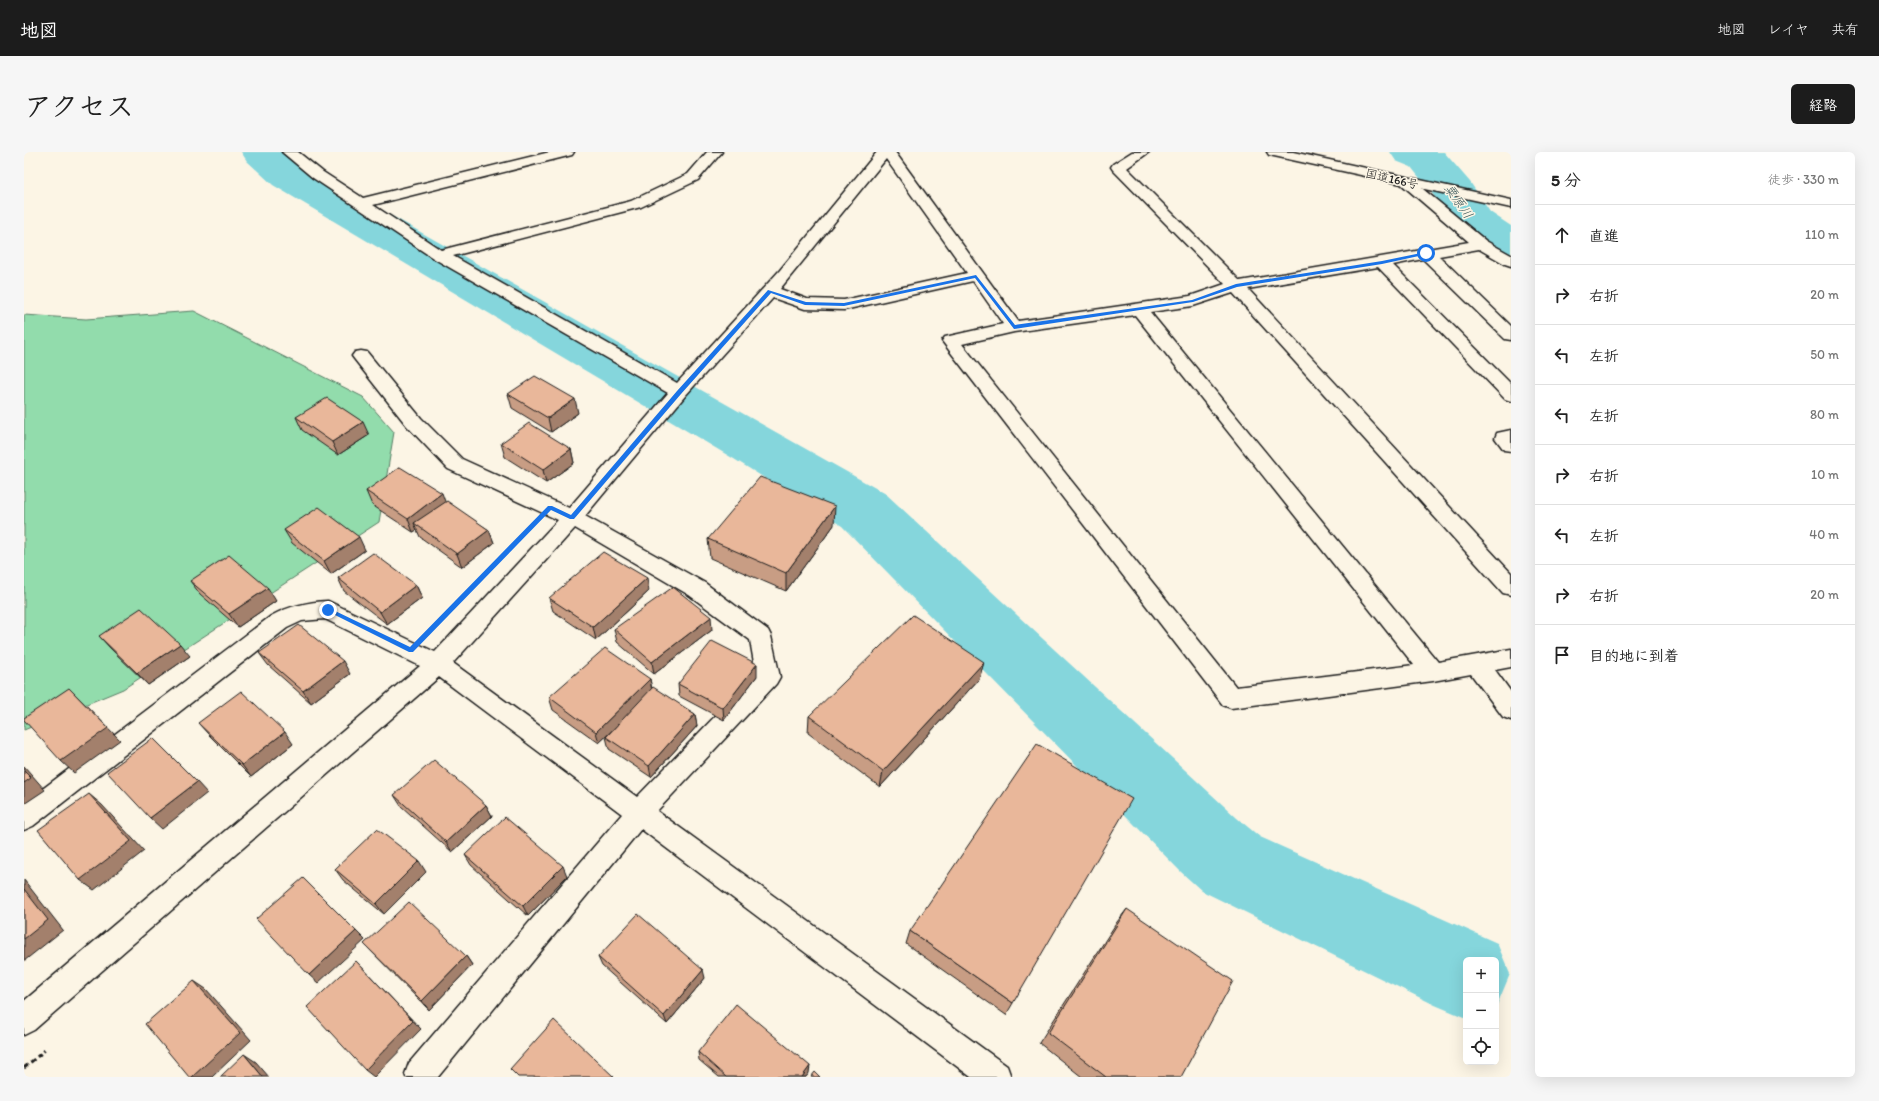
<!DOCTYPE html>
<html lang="ja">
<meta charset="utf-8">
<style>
:root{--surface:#fff;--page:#f6f6f6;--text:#222;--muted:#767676;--line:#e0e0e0;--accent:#1c1c1c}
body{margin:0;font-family:Itim,"Klee One",sans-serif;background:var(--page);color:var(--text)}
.controls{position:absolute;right:12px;bottom:12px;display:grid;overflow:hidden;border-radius:6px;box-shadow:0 4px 16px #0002}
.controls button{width:36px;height:36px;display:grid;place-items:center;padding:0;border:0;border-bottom:1px solid var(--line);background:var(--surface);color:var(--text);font:20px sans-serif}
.stop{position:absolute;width:12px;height:12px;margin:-9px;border:3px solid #1a73e8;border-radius:50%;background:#fff}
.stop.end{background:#1a73e8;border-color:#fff;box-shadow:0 1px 4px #0008}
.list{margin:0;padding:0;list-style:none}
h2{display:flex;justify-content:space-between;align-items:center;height:52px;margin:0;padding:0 16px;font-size:17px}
h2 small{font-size:13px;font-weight:400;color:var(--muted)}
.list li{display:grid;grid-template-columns:26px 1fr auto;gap:12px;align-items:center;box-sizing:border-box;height:60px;padding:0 16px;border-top:1px solid var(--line)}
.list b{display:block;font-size:15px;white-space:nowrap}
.list em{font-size:13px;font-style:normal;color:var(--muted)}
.icon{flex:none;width:22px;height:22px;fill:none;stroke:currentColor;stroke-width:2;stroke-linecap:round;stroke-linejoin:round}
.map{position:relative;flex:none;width:1487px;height:925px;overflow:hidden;border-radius:6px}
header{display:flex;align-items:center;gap:24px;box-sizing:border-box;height:56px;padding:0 20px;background:var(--accent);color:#fff}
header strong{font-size:19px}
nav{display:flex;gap:22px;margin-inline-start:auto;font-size:14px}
.intro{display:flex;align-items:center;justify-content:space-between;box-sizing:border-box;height:96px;padding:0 24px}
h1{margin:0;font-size:28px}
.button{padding:10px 18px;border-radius:6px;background:var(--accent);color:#fff;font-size:14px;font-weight:700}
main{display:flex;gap:24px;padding:0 24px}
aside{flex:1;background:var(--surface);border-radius:6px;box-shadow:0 4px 16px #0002}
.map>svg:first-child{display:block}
.green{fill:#92dcac;stroke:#577c64}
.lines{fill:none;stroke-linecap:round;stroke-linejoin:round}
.river{fill:#85d6dc;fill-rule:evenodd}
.minor-casing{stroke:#1c1c1c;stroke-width:3}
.highway-casing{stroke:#1c1c1c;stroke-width:3}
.path{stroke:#1c1c1c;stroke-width:3;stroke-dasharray:5 3.5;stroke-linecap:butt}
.minor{fill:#fcf5e5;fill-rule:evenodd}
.highway{fill:#fcf5e5;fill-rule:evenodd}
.wall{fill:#c89d84;stroke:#1c1c1c}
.shaded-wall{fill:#a3806c;stroke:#1c1c1c}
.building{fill:#e9b79a;stroke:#1c1c1c}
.route{fill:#1a73e8}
.labels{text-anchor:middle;stroke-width:3;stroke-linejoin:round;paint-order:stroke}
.far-street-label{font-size:12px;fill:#1c1c1c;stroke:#fcf5e5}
.far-water-label{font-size:13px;font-style:italic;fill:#415d5f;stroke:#fcf5e5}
</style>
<header>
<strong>地図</strong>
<nav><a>地図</a><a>レイヤ</a><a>共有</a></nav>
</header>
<div class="intro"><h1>アクセス</h1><a class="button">経路</a></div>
<main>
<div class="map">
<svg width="1487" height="925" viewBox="0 0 1487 925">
<rect width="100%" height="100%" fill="#fcf5e5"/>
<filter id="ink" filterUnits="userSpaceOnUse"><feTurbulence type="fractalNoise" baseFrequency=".025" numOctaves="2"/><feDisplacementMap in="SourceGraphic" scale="8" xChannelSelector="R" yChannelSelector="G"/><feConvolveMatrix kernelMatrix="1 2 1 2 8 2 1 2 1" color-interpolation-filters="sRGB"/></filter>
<g filter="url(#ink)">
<path class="green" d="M170 159 339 245 370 280 355 370 99 537 0 578V163L62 167Z"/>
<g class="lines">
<path class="river" d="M217 0H264L281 15 862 342 1213 666 1236 685 1473 791 1486 822 1473 853 1472 808H1442V866L1411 853 1178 739 1157 720 818 374 710 307 249 33 223 9Z
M1366 0H1420L1446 30 1466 60 1487 74V109L1470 105 1432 80 1411 45 1387 15 1372 9Z"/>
<g class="minor-casing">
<path id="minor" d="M258 0H274L299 20 339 46 526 0H550L548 3 349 53 417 98 607 49 664 22 683 0H698L674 28 617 55 429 104 653 231 756 118 853 0H871L994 169 1166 144 1201 132 1089 18 1087 15 1089 12 1108 0H1125L1103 16 1216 129 1445 90 1376 31 1378 28H1388L1462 89 1487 103V114L1481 112 1455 97 1415 104 1487 174V188L1481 187 1399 107 1369 113 1487 232V249L1481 247 1354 115 1224 137 1487 421V443L1479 441 1209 141 1169 154 1126 160 1414 510 1487 497V515L1471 518 1487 540V568L1479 565 1447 522 1409 529 1207 556 1199 553 918 189 921 185 979 172 949 129 820 158 781 157 749 146 661 244 561 364 681 431 744 478 747 484 756 525 752 532 633 659 983 914 987 925H947L617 677 414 925H382L381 922 385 911 598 662 415 525 10 878 0 883V849L396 514 301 467 278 469 263 476 9 674 0 678V651L247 464C265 454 284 450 304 449L411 500 534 368 424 317 383 274 331 208 328 204 331 200 337 199 343 200 397 266 438 307 545 356 644 241 409 106 289 26ZM862 7 943 121 820 148 783 147 756 137ZM1111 163 1390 513 1212 535 938 192 990 180ZM551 376 665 443 726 488 732 522 613 645 429 511Z
M1487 278V299L1480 298 1471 286 1473 281Z"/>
</g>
<g class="highway-casing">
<path id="highway" d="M1243 0H1269L1487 48V56L1250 4 1245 3Z"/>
</g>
<path class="path" d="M0 916 21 898"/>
<use href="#minor" class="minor"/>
<use href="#highway" class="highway"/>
</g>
<path class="wall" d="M484 242 554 261 527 280 488 256Z
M272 265 345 283 314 303 278 278Z
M477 291 547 297 550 311 522 331 481 305Z
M342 339 421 350 465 378 470 391 438 415 396 385 393 378 389 380 348 353Z
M810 373 762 439 686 406 684 387Z
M260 378 341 398 307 422 268 391Z
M314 426 392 433 398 446 363 472 320 439Z
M166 429 252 449 214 475 176 442Z
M625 439 572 488 529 459 525 446Z
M590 477 688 478 630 522 593 490Z
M75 484 166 504 124 533 86 496Z
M235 501 326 522 287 551 244 513Z
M960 510 955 527 856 635 784 581 785 564Z
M733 524 700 568 655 544 654 532Z
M626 527 628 537 671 562 673 574 627 625 585 597 582 585 592 575 575 591 529 558 525 545Z
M174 571 269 592 227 625 184 582Z
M370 643 462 653 468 664 428 700 377 654Z
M441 703 543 724 504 764 447 713Z
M311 717 402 720 360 762 319 728Z
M1103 757 1157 925H1058L1015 891 1093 770Z
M886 779 989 851 982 863 882 792Z
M340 792 442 804 448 813 405 858Z
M574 805 681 826 643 872 578 814Z
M674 900 785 921 782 925H695L675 908Z"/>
<path class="shaded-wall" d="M551 247 554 261 527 280 524 266Z
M339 270 345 283 314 303 308 290Z
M547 297 550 311 522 331 519 318Z
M418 341 423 355 390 371 393 378 389 380 384 367Z
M811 354 810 373 762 439V421Z
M465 378 470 391 438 415 433 402Z
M335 385 341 398 307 422 300 409Z
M623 426 625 439 572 488 569 475Z
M392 433 398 446 363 472 356 460Z
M244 436 252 449 214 475 205 462Z
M687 465 688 478 630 522 628 510Z
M156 492 166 504 124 533 113 521Z
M319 509 326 522 287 551 279 539Z
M960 510 955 527 856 635 859 619Z
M733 512V524L700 568 699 556Z
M626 527 628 540 575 591 572 580Z
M45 536 96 588 50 621 37 609Z
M671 562 673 574 627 625 625 614Z
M261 580 269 592 227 625 218 613Z
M0 614 21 638 0 652Z
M173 630 183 641 138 677 126 666Z
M65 642 78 653 120 699 70 738 56 728Z
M462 653 468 664 428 700 422 690Z
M395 709 402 720 360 762 352 752Z
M539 714 543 724 504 764 499 754Z
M0 728 39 778 0 809Z
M332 779 341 788 294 831 285 823Z
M442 804 448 813 405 858 398 849Z
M332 809 397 877 350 925 341 918Z
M679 818 681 826 643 872 640 864Z
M170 829 182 837 227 888 188 925H168Z
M220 902 232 910 245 925H239Z
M786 914 785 921 782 925H778Z"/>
<path class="building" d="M511 224 551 247 524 266 484 242Z
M303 246 339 270 308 290 272 265Z
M505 271 547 297 519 318 477 291Z
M376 315 418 341 384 367 342 339Z
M736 325 811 354 762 421 684 387Z
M423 349 465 378 433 402 390 371Z
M295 355 335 385 300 409 260 378Z
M579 400 623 426 569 475 525 446Z
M349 401 392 433 356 460 314 426Z
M205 403 244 436 205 462 166 429Z
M649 435 687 465 628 510 590 477Z
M117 456 156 492 113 521 75 484Z
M889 463 960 510 859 619 785 564Z
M275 473 319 509 279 539 235 501Z
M688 489 733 512 699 556 654 532Z
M581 496 626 527 572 580 525 545Z
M629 535 671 562 625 614 582 585Z
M45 536 84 576 37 609 0 568V566Z
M217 539 261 580 218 613 174 571Z
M129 586 173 630 126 666 83 620Z
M1013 592 1108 647 989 851 886 779Z
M410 608 462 653 422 690 370 643Z
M0 619 7 626 0 631Z
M65 642 107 689 56 728 14 678Z
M481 665 539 714 499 754 441 703Z
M353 677 395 709 352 752 311 717Z
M279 726 332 779 285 823 232 767Z
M0 737 24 768 0 787Z
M385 750 442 804 398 849 340 792Z
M1103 757 1209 829 1157 925H1082L1024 881Z
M614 762 679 818 640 864 574 805Z
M332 809 389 869 341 918 283 855Z
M170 829 216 881 168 925H165L121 872Z
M712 852 786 914 778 925H702L674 900Z
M530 868 590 925H494L486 917Z
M220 902 239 925H196Z
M791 920 796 925H787Z"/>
</g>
<path class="route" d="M1402 100 1404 102 1358 112 1213 135 1169 150 990 177 951 126 820 154 781 153 747 141 657 242 550 367H546L527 358 389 500H385L301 458 302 457H307L386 495 524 354H528L547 363 653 239 744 138 782 150 820 151 952 123 991 173 1168 148 1212 132 1358 109Z"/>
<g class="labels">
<g class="far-street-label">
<text transform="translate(1368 27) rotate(13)" y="4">国道166号</text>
</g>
<g class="far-water-label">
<text transform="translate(1435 49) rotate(55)" y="5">粟原川</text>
</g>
</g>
</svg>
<div class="controls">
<button>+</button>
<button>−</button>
<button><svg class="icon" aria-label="locate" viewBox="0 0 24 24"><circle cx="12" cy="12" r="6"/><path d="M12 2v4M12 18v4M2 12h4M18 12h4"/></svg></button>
</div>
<div class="stop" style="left:1402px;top:101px"></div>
<div class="stop end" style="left:304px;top:458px"></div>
</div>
<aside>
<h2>5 分<small>徒歩 · 330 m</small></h2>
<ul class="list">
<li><svg class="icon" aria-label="ahead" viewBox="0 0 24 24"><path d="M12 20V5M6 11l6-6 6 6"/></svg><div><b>直進</b></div><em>110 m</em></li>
<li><svg class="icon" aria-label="right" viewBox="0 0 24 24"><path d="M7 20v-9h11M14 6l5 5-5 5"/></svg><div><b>右折</b></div><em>20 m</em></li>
<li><svg class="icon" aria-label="left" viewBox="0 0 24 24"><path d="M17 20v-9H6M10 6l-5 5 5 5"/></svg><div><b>左折</b></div><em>50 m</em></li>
<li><svg class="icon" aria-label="left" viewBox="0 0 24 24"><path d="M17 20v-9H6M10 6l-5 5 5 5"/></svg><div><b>左折</b></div><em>80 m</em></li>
<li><svg class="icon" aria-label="right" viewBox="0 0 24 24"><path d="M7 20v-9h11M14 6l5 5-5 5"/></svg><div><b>右折</b></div><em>10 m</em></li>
<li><svg class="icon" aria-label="left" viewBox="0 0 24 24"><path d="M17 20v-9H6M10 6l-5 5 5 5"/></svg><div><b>左折</b></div><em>40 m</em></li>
<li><svg class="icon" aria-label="right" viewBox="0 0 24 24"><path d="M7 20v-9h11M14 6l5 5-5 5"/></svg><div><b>右折</b></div><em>20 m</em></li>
<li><svg class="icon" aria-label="arrive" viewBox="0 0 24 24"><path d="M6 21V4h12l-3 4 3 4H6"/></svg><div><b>目的地に到着</b></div></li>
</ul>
</aside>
</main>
